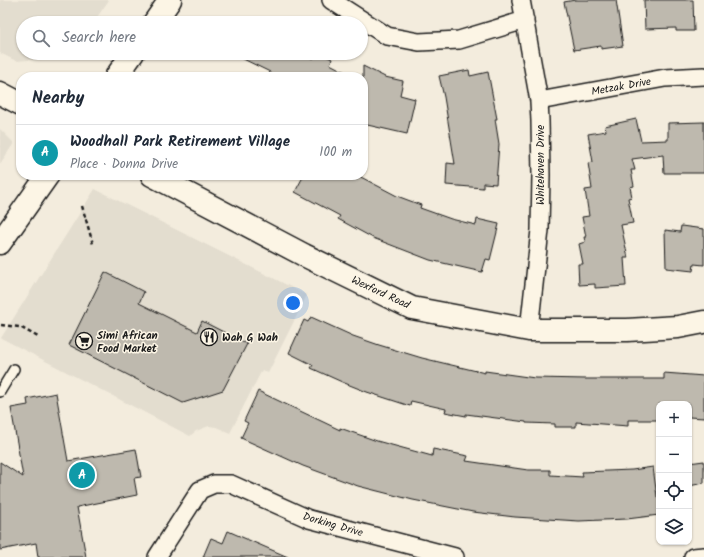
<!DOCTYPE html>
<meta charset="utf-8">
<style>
:root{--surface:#fff;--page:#f6f6f7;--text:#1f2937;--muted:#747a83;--line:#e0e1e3;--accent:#7c3aed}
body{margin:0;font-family:Kalam,sans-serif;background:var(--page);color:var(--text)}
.controls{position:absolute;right:12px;bottom:12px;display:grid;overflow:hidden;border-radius:8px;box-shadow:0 1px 3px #0004}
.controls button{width:36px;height:36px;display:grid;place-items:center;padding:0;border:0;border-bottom:1px solid var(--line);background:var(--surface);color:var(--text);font:20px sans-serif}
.you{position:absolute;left:293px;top:303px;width:14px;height:14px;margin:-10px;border:3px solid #fff;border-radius:50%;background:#1a73e8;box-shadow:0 0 0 6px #1a73e833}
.badge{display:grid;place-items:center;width:26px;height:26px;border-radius:50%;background:var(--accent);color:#fff;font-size:13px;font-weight:700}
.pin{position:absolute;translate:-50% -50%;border:2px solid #fff;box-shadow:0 1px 4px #0006}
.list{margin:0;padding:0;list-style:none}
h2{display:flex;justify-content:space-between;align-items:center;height:52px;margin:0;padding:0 16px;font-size:17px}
h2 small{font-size:13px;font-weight:400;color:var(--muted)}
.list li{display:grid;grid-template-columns:26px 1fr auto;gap:12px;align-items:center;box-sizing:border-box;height:56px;padding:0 16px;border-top:1px solid var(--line)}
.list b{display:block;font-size:15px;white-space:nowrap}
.list p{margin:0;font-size:13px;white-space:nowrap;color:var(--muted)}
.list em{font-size:13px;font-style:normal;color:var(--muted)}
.icon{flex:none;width:22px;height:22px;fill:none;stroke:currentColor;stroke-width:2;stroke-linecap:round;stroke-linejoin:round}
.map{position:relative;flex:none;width:704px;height:557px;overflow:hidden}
.search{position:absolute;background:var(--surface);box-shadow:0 1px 3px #0004;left:16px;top:16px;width:352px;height:44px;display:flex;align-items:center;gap:10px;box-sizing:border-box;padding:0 14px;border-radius:22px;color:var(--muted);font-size:15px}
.panel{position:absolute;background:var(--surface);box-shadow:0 1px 3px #0004;left:16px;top:72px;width:352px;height:108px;border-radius:16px}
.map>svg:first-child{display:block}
.built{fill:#e3ddcf}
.building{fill:#beb9ae;stroke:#1c1c1c}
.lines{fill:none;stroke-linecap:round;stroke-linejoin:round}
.service-casing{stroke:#1c1c1c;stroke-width:12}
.minor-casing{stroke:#1c1c1c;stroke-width:20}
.tertiary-casing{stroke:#1c1c1c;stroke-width:25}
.secondary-casing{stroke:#1c1c1c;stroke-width:25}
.path{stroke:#1c1c1c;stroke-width:2.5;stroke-dasharray:4 3;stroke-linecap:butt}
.service{stroke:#fcf5e5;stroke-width:9}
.minor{stroke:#fcf5e5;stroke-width:17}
.tertiary{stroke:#fcf5e5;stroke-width:22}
.secondary{stroke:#fcf5e5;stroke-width:22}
.labels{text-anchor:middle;stroke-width:3;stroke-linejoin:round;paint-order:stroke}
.street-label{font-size:11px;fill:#1c1c1c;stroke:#fcf5e5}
.poi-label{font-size:11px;font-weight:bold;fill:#1c1c1c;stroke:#fcf5e5;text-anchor:start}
</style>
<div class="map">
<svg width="704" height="557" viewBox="0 0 704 557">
<rect width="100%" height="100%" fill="#f3ecdd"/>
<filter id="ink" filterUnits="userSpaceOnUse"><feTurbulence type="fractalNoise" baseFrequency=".025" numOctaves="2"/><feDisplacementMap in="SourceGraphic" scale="8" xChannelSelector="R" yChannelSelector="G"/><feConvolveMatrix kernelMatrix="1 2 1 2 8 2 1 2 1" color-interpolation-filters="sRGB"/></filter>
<g filter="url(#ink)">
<path class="built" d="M0 0H109L93 23H23V53H72L69 57 16 61 0 53Z
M0 129 14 143 0 164Z
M95 189 307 295 268 373 262 370 230 433 216 427 209 426 196 431 190 436 1 338Z"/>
<path class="building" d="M575 0H616L623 46 601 49V46L574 50 564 2Z
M644 0H693L694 31H676V28L645 29Z
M231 53H302L313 59 315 53H320L332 59 330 64 355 77H268L270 72Z
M363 66 385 77 403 81 400 95 415 99 407 134 363 124Z
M469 70 470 76 488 72 497 119H495L499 144 496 184 483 183V188L446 185 447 163 455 164 444 97 439 76Z
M636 119 641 141 668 140V123L704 122V173H664L663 155 632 159 635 170H631L634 186 630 187 632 197 628 198 633 223 621 225 628 258H624L626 286 595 288V284L579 285 578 264H583L579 244 585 242 584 237H586L582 217 589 216 585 190 592 189 588 163 593 162 588 134 606 131 605 126Z
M304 175H357L397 196 421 205 420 208 451 219 476 225 477 219 499 224 490 260 486 259 482 272 430 260 373 238 338 219 340 216 295 192Z
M681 226 704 229V265L694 264 693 271 666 268 665 230 680 232Z
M105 272 144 292 139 303 197 332 202 321 247 344 223 390 183 403 69 345Z
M311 317 353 336 379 345 422 358 485 373V371L535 378 586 379H664V373L704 376V418L689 417V404H659V420H628V426L576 422V427H555V424L526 423V422L466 414V416L445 412 446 409 411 401 410 406 367 392 342 382 311 368 313 365 289 353 304 320 308 322Z
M258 391 340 430V428L377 441 432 456 433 449 468 456 466 461 528 470H550V475L583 477 582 472 632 470 653 467 657 497H659V515L627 519 579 521 515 517 473 512 413 500 358 486 303 466 241 438 248 423 244 421Z
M56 393 68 461 136 449 141 477 134 478 137 495 77 507 86 557H38L36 543 0 550V462L23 477 11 408 28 405 27 399Z
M704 461V483L689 486V463Z
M228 531 244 538 288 557H203L211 538 223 543Z"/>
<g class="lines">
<g class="service-casing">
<path id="service" d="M0 392 14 369"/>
</g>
<g class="minor-casing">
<path id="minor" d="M331 0 387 36 419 42 459 40 525 20
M521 0 539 101 540 121 541 175 540 230 529 330
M539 101 665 78 704 76
M157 557 200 490 214 484H231L309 519 455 557
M693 557 704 556"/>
</g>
<g class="tertiary-casing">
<path id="tertiary" d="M0 93 21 104
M152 175 304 255 412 308 529 330H627L678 327 704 322"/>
</g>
<g class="secondary-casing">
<path id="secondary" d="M154 23 170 0
M116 77 133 53
M0 243 48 175"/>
</g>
<path class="path" d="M82 206 93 244
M1 325 20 327 38 337"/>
<use href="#service" class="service"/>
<use href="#minor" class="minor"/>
<use href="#tertiary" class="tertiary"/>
<use href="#secondary" class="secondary"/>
</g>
</g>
<defs>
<g id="restaurant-ring" transform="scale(0.9)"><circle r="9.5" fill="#fcf5e5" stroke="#1c1c1c" stroke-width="1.5"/><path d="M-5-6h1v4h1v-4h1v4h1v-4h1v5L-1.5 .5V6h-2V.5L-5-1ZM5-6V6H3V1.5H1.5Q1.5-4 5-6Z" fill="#1c1c1c"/></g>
<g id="supermarket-ring" transform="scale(0.9)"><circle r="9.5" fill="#fcf5e5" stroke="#1c1c1c" stroke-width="1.5"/><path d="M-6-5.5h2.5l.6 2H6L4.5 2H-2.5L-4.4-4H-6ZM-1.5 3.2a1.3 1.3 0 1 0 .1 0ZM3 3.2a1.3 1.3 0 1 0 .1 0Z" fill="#1c1c1c"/></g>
</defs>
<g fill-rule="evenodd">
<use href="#restaurant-ring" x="209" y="337"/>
<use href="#supermarket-ring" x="84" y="341"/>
</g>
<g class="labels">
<g class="street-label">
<text transform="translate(621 86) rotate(-10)" y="4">Metzak Drive</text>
<text transform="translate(540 165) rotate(-90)" y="4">Whitehaven Drive</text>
<text transform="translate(381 292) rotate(25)" y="4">Wexford Road</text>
<text transform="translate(333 524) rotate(16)" y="4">Dorking Drive</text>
</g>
<g class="poi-label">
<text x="97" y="339">Simi African<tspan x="97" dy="13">Food Market</tspan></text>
<text x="222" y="341">Wah G Wah</text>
</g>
</g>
</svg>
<div class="controls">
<button>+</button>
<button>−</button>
<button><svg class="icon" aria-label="locate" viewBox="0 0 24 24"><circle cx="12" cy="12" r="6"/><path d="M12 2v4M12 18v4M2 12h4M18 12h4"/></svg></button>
<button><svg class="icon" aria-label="layers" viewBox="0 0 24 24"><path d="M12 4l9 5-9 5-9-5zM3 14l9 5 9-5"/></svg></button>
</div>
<div class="you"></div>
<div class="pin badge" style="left:82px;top:475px;background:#0f9aa8">A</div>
<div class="search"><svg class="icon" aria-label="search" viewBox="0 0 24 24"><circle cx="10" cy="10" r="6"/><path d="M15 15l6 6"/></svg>Search here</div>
<section class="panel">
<h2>Nearby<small></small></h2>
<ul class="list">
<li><span class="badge" style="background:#0f9aa8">A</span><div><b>Woodhall Park Retirement Village</b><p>Place · Donna Drive</p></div><em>100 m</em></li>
</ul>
</section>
</div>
